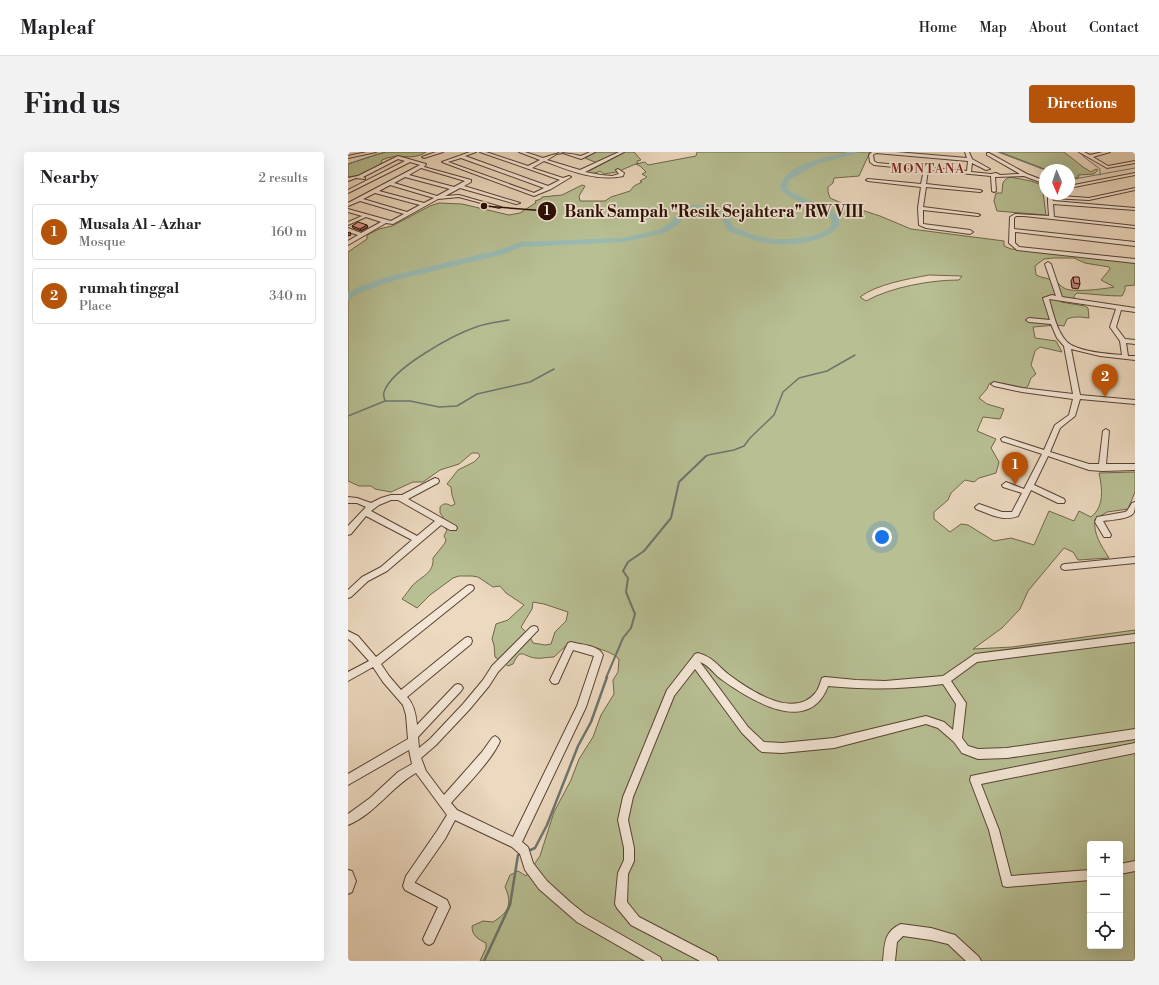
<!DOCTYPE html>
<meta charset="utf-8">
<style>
:root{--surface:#fff;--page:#f2f2f2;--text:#202124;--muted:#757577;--line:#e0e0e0;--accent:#b45309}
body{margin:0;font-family:"Libre Bodoni",serif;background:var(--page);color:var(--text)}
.controls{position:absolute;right:12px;bottom:12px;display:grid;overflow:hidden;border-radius:4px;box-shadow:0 4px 16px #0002}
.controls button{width:36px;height:36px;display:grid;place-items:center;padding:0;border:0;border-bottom:1px solid var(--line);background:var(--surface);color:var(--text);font:20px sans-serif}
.compass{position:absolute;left:691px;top:12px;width:36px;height:36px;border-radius:50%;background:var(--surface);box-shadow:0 4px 16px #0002;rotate:178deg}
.you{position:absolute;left:534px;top:385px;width:14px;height:14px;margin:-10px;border:3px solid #fff;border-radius:50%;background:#1a73e8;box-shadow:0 0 0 6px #1a73e833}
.badge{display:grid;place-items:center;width:26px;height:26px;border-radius:50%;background:var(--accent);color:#fff;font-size:13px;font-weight:700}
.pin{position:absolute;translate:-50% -33px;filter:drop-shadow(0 1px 2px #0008)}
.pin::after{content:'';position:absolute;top:21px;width:14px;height:12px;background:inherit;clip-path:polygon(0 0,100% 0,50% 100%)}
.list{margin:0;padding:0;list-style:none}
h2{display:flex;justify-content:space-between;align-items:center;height:52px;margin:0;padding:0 16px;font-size:17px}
h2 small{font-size:13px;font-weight:400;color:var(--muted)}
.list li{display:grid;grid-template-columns:26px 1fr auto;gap:12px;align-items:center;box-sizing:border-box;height:56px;margin:0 8px 8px;padding:0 8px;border:1px solid var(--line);border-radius:4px}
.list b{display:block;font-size:15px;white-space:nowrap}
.list p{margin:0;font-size:13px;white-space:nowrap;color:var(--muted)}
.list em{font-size:13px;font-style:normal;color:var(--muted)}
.icon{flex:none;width:22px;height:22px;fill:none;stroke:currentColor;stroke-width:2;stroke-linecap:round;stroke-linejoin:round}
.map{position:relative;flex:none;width:787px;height:809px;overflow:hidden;border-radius:4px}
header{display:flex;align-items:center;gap:24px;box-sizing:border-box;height:56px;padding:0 20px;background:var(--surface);border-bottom:1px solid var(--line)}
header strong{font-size:19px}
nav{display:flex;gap:22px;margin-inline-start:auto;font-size:14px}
.intro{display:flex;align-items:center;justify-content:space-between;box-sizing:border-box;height:96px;padding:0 24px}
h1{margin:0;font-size:28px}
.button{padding:10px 18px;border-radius:4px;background:var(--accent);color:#fff;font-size:14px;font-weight:700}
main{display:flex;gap:24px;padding:0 24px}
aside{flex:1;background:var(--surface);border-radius:4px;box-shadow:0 4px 16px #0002}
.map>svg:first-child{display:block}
.green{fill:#b7bf93;stroke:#70664b;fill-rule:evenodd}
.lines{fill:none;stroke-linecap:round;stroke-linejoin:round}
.stream-far3{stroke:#6d756c;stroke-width:1}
.stream-far2{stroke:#6d756c;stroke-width:1.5}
.stream-far1{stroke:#6d756c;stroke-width:2}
.stream{stroke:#6d756c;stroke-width:2.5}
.river{fill:#99bab2;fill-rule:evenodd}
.minor-casing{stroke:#5a4132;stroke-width:2}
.minor{fill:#f3e6d6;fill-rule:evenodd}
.wall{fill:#bb847d;stroke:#2a0e03}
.shaded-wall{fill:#996c66;stroke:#2a0e03}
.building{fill:#da9a91;stroke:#2a0e03}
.labels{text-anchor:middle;stroke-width:3.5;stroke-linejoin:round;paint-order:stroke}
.far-neighbourhood-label{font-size:13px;letter-spacing:1px;fill:#7a1f14;stroke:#f3e6d6}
.leader{fill:none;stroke:#2a0e03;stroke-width:1.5}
.callout-dot{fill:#2a0e03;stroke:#f3e6d6;stroke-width:1.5}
.mark-label{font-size:12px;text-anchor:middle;font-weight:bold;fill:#fff}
.callout-label{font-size:16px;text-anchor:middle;font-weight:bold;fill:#2a0e03;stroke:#f3e6d6;stroke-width:3.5;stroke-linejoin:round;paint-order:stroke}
</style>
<header>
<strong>Mapleaf</strong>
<nav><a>Home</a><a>Map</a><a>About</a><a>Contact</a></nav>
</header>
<div class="intro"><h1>Find us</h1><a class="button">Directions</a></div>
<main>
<aside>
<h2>Nearby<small>2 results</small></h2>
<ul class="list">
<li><span class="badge">1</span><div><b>Musala Al - Azhar</b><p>Mosque</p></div><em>160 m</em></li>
<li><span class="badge">2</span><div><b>rumah tinggal</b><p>Place</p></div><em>340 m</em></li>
</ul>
</aside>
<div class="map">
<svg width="787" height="809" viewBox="0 0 787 809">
<rect width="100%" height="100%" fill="#ecd9c0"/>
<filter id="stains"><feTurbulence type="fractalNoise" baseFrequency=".005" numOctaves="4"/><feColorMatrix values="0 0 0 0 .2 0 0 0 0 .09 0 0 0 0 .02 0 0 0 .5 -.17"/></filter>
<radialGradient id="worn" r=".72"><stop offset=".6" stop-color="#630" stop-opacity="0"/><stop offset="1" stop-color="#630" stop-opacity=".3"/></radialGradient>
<path class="green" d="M38 0H78C64 10 50 0 34 8L33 12 12 23 0 25V12C13 8 25 3 38 0Z
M248 0H271L249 11 237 6Z
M277 0H286L293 8 289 9 290 11 269 20 256 22 252 19 245 22 239 20Z
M349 0H522L511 24 486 26 485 31 480 35V40L482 46 498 53 532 64 563 77 656 89V94L663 97 723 103 787 111V133L777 134V138L774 144C759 144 744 142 729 141L726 144V148L710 145 713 150 737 154 740 156 741 166C732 165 727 164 719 167L716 174 709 173 685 175 687 186 708 189 714 200 692 195 687 199 683 213 688 222 683 226 680 234 677 236 645 230 641 232 639 237 631 246 639 252 656 257 652 267 635 265 629 279 648 287 643 296 651 310 648 321 631 326 626 330 617 328 603 341 600 348 586 360V367L602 380 613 372 620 373 646 389 663 386 686 393 701 359 726 369 731 359 743 365C757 354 754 336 751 321L787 320V340L780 357 759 360 747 367C745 382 753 393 761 406L730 408 725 400 716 396 680 439 672 457 654 476 625 497 664 495 787 478V809H132L138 796V791C130 787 124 784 124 774L135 769 145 770C160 761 165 752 157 735L162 723 170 719 178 724 192 704 206 660 223 628 231 607 245 585 253 563 266 542 265 528 270 520 271 507C262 497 235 493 222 490L206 505C200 505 192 507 187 506 174 504 173 495 165 512L160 514 147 505 146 493 144 487 148 472 160 468 176 453 158 441 152 434 145 435 130 425 124 424H111L105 426 82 443 69 456 54 447C58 442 61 438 64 434 73 424 86 422 85 406L97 391 98 388 96 384 99 378 95 374V365L92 361V355C95 351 99 351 103 354L107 352 104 343 103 335 99 332 110 318 126 310 132 304 130 301H124L111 312 92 318 75 330H65L43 340 27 337 23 334H11L0 329V100L19 87V83L31 77 44 74 82 54 91 51 114 52 161 63 172 61 186 52 188 51 187 49 193 47 194 45 214 43 234 33 237 34 231 44 232 49H257L263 45 282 39 286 34 294 30 292 29 299 25 294 22 298 20 292 14 288 12 297 10 300 13 348 4ZM705 106H726L737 111 761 115 762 117 753 128 766 135C756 137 723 141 716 136 712 134 710 130 706 129 700 126 694 126 688 123L687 114 696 107ZM581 123 614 124 611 128C583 128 543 135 518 149L512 145C529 132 560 127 581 123ZM185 450 196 452 220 460 218 469 207 480 203 492 197 493 185 491 181 483 173 475 184 457ZM742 692H772V794H742Z
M652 0H716L735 15 743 20 748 17 750 18 746 22 730 23 731 25 721 27V18H699Z
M662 25 683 29 694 33 698 63 649 59 646 49 648 41H654C655 32 653 29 662 25Z"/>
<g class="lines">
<path class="stream-far3" d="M650 0 697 18
M732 0 736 5 752 17V23
M0 12 37 0
M721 28 787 16"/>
<path class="stream-far2" d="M37 249C36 246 35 243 36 240 44 216 105 183 128 175 138 171 150 170 161 168
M0 264 37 249H62L91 255 109 254 129 242 182 230 206 217
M357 305 360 303 386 298 396 294 402 286 426 263 435 240 451 226 479 219 507 203"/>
<path class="stream-far1" d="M258 526 275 486 283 476 287 462 278 440 280 426 275 419 280 410 296 399 323 366 331 330 358 304"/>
<path class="stream" d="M180 699 187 696 199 673 230 594 243 570 259 525
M136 809 162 753 170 703 174 702"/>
<path class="river" d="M500 0H510L500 4 471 11 441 28 439 36 443 40 484 58 491 66V74C478 91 438 95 418 91 405 89 393 83 380 79L374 67 368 63 357 58 344 57 341 59 329 74 314 82 275 90 173 95 157 102 48 128 14 140 0 148V141L8 136 42 124 151 98 172 90 275 86 311 78 323 70 335 55 343 53 358 54 374 59 380 64 386 75C397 79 408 85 419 86 436 89 472 87 483 74V67C468 51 444 53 432 36 437 10 479 6 500 0Z"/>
<g class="minor-casing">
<path id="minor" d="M19 0H28L0 6V4Z
M88 0H95L76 6 74 5Z
M122 0H128L117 4 200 34 212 28 132 0H138L180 14 192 8 171 0H177L195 6C212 0 215 0 233 4L242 0H247L233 7 212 0 199 8 232 18 271 0H276L237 20 253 23 264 24 271 22 268 18 270 17 276 21 275 24C248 30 220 18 196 9L184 16 215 26 221 24 223 25 203 37 186 44 94 10ZM113 6 196 36 186 41 100 10Z
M524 0H548L619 6 617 0H621L624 7 642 17 638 18 624 11 623 20 643 22 648 21 652 23 672 22 639 3V1H641L679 22 697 29V32L676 24 647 25 648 39 646 40 644 39 643 24 580 18 578 32 632 38 634 39 632 40 578 35 575 55 630 62 632 63 630 64 575 58V72L622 78 625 80 622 82 578 76 571 73 570 56 573 35 520 29 518 28 520 27 573 32 576 18 526 13 522 10 521 3ZM528 1 620 9 619 19 529 11 526 9 525 3Z
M731 0H736L742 3 755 0H762L745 5 760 14 787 9V11L759 16Z
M50 4 78 12 76 15 123 28V30L116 34 172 51 168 52 112 36 97 44 111 43 153 55 151 56 111 45 90 47 45 72 38 71 0 93V89L10 83 0 80V76L13 81 33 70 18 65 0 73V70L14 64 0 60V57L43 69 56 62 12 49 0 54V51L72 13 62 10 0 41V38L57 9 50 7 15 25 17 26V27L8 26 0 29V26L10 24ZM73 16 117 29 106 35 61 23ZM57 25 102 37 89 44 46 31ZM42 33 86 46 76 51 31 39ZM27 41 72 53 59 60 15 47Z
M787 21V23L721 36V34Z
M787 36V38L741 48 704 46 705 49 787 56V58L705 52 706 65 787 74V76L676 64H668L666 66V77L787 90V94L667 80V91L671 95 787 107V111L669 98 661 91 662 65 667 62 701 64 700 50V43L741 46Z
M700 110 703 112 714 145 787 156V160L773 158 768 175 777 187 787 188V192L778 191 780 204H787V208L752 204 723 197 732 243 787 248V252L732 247 727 264 712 276 702 300 741 312H751L755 279 758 277 761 279 758 312H787V318L754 319 741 318 700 304 686 333 716 347 717 349 716 351H710L683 338 670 364C655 370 642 362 628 357L627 355 631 352 654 360H664L674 341 655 335 654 333 658 330 676 337 694 302 654 289 653 287 656 285 696 298 707 273 721 263 725 247 674 240 646 234 643 232 646 230 674 236 725 242 716 194 709 186 703 172 681 170 678 168 681 166 702 168 695 146 704 143 708 144 697 112ZM701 147 768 157 762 175 772 189 774 203C760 202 730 200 719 190 709 180 705 161 701 147Z
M87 326 90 327 91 329 90 331 60 347 108 374 109 376 108 378H102L93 373 39 419 20 429 3 445 0 446V438L14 425 33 415 64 388 18 364 3 382 0 383V374L18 355 9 351H0V345L9 346 23 351 33 346 43 343H54ZM43 348H50L87 369 69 384 23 359 31 353Z
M787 350C787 353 787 357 786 360 784 367 762 368 755 369L763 383 762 385H756L747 370 749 365 777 360 779 359 784 351Z
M787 405V411L717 418 714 417 713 415 714 413 717 412Z
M122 433 125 434 126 436 125 438 33 512 41 524 53 538 117 486 120 485 123 486 124 489 123 492 59 545C66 552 68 563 69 573L107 533 110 532 113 533 115 536 113 539 70 585 71 596 82 587 115 552 135 528 144 514 183 475 186 474 189 475 190 478 150 520 141 534 121 558 88 593 73 606 78 619 96 643 134 600 144 586 147 584 150 586 152 589C144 608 117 635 103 651L109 658 165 685 229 554 246 504 225 498 210 531 207 532 204 531 202 528 220 491 223 490C233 493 251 493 255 503L238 555 174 690 180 695 185 711 199 729 222 750 237 762 312 805 314 809H297L229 770 191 737 177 718 172 702 164 695 107 668 97 687 67 730V731L99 748 102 755 85 791 81 793 77 791 75 787 90 755 57 738 55 734 58 724 89 679 99 663 68 621C43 635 27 662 0 673V662L22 646 50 620 64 612 61 598 0 633V622L60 587 58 563 55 553 35 530 25 515 0 529V520L21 509 4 490 0 487V479L10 484 28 505 119 434Z
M787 482V490L629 510 603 529 618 551 614 586 620 594 630 597 659 596 787 577V587L659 606 630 607 614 601 606 590 590 576 578 572 486 596 434 601 414 600 411 598 394 581 347 517 326 544 285 645 280 668 286 696V709L280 722 279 750 291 765 368 805 370 809H352L283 773 269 756 267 752 270 721 276 708V696L270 668 275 645 319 538 347 502 350 501C365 505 369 513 380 522 400 537 446 569 468 540 471 536 472 531 474 526L477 525 508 528 537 529 595 524 627 502ZM352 510C361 513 366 522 373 527 402 548 461 585 480 534 519 538 556 537 595 532L608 552 605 578 596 570 578 564 486 586 434 591 416 590 400 575Z
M787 591V601L633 632 651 678 663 724 742 718V728L659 735 655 734 641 678 622 628 623 624Z
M787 709V719L772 722V712Z
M0 718 4 719 8 729 4 740 0 742Z
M553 772 583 776 607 783 631 805 633 809H618L600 792 583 788 555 784 549 790 547 809H535C537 793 535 780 553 772Z"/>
</g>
<use href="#minor" class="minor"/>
</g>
<path class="wall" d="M4 74 20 75 13 79 5 76Z
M725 125 732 132 730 137 724 136 723 129Z"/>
<path class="shaded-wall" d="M19 73 20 75 13 79 12 77Z
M2 80 3 83 0 84V81Z"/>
<path class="building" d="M10 70 19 73 12 77 4 74Z
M725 125H731L732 132 726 131Z"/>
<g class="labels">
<g class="far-neighbourhood-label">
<text x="580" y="21">MONTANA</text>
</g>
</g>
<path class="leader" d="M136 54L199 59"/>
<g class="callout-dot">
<circle cx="136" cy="54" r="4"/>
<circle cx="199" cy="59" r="10"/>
</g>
<g class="mark-label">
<text x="199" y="63">1</text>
</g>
<g class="callout-label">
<text x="366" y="65">Bank Sampah "Resik Sejahtera" RW VIII</text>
</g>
<rect width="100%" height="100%" filter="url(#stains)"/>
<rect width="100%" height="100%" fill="url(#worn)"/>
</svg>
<div class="controls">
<button>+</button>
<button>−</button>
<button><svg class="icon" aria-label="locate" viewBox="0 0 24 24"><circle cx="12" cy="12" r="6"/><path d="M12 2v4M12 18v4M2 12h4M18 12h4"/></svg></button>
</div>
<svg class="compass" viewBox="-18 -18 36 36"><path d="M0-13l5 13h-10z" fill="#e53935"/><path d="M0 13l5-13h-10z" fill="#757577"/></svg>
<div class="you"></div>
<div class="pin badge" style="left:667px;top:333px">1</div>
<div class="pin badge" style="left:757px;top:245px">2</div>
</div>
</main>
